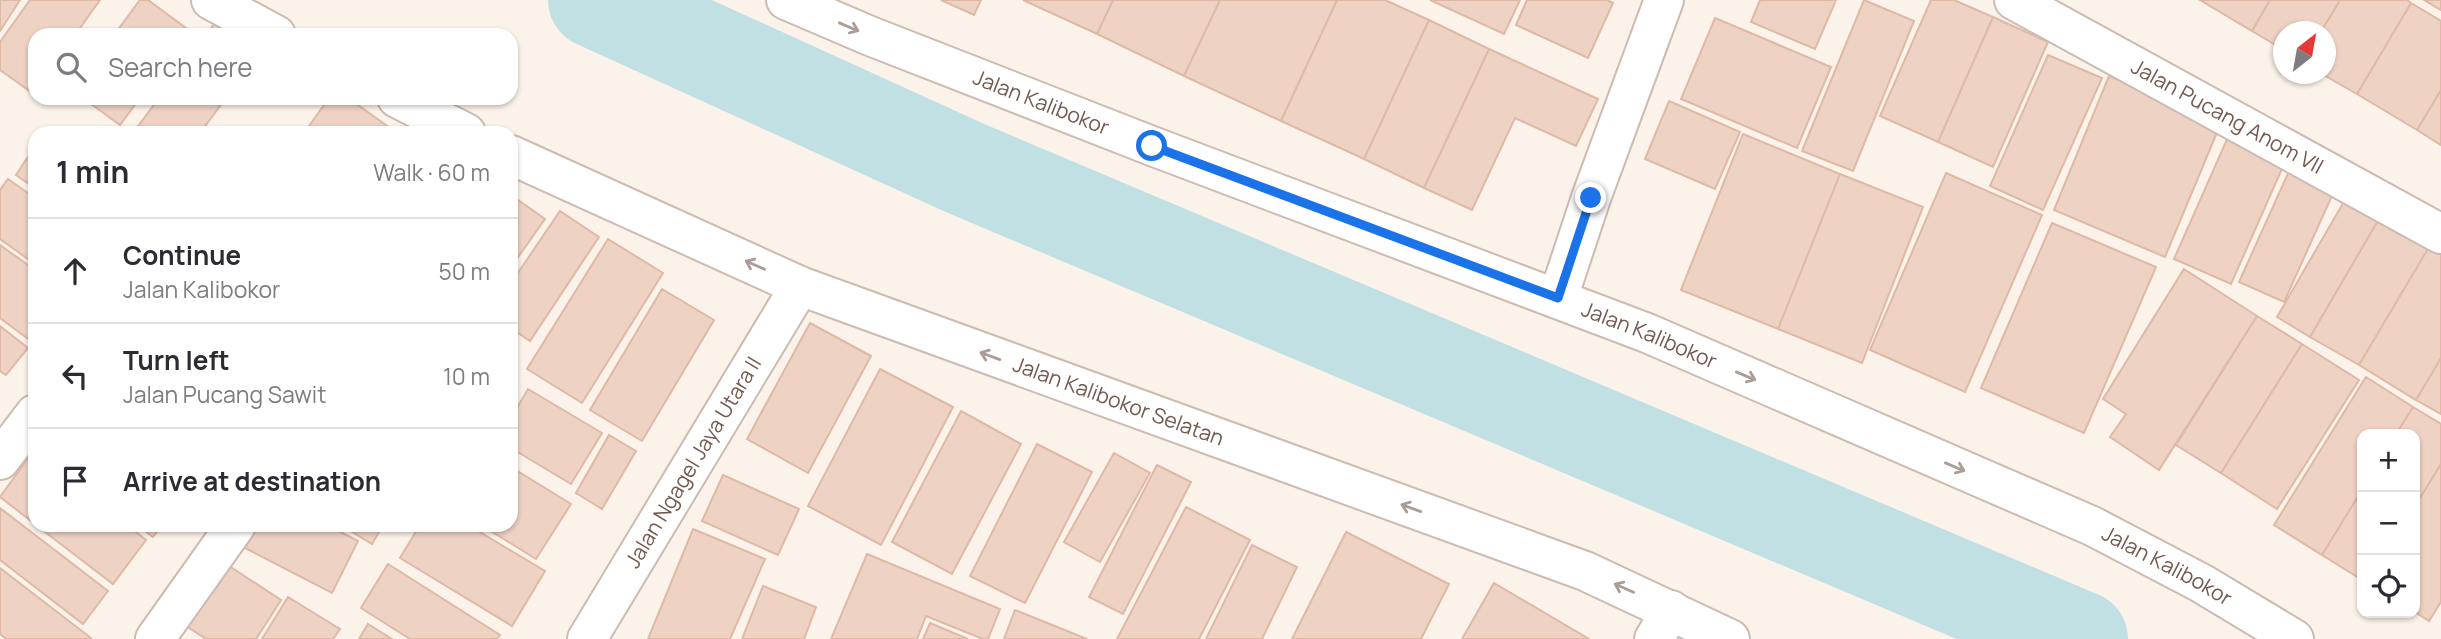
<!DOCTYPE html>
<meta charset="utf-8">
<style>
:root{--surface:#fff;--page:#f2f2f3;--text:#2b2b33;--muted:#7c7c81;--line:#e1e1e2}
body{margin:0;font-family:Manrope,sans-serif;background:var(--page);color:var(--text)}
.controls{position:absolute;right:21px;bottom:21px;display:grid;overflow:hidden;border-radius:14px;box-shadow:0 2px 5px #0004}
.controls button{width:63px;height:63px;display:grid;place-items:center;padding:0;border:0;border-bottom:2px solid var(--line);background:var(--surface);color:var(--text);font:35px sans-serif}
.compass{position:absolute;left:2273px;top:21px;width:63px;height:63px;border-radius:50%;background:var(--surface);box-shadow:0 2px 5px #0004;rotate:31deg}
.stop{position:absolute;width:21px;height:21px;margin:-16px;border:5px solid #1a73e8;border-radius:50%;background:#fff}
.stop.end{background:#1a73e8;border-color:#fff;box-shadow:0 2px 7px #0008}
.list{margin:0;padding:0;list-style:none}
h2{display:flex;justify-content:space-between;align-items:center;height:91px;margin:0;padding:0 28px;font-size:30px}
h2 small{font-size:23px;font-weight:400;color:var(--muted)}
.list li{display:grid;grid-template-columns:46px 1fr auto;gap:21px;align-items:center;box-sizing:border-box;height:105px;padding:0 28px;border-top:2px solid var(--line)}
.list b{display:block;font-size:26px;white-space:nowrap}
.list p{margin:0;font-size:23px;white-space:nowrap;color:var(--muted)}
.list em{font-size:23px;font-style:normal;color:var(--muted)}
.icon{flex:none;width:38px;height:38px;fill:none;stroke:currentColor;stroke-width:2;stroke-linecap:round;stroke-linejoin:round}
.map{position:relative;flex:none;width:2441px;height:639px;overflow:hidden}
.search{position:absolute;background:var(--surface);box-shadow:0 2px 5px #0004;left:28px;top:28px;width:490px;height:77px;display:flex;align-items:center;gap:18px;box-sizing:border-box;padding:0 24px;border-radius:21px;color:var(--muted);font-size:26px}
.panel{position:absolute;background:var(--surface);box-shadow:0 2px 5px #0004;left:28px;top:126px;width:490px;height:406px;border-radius:21px}
.map>svg:first-child{display:block}
.lines{fill:none;stroke-linecap:round;stroke-linejoin:round}
.river{stroke:#c0e0e3;stroke-width:96}
.building{fill:#eed2c4;stroke:#dfb8a6;stroke-width:2}
.minor-casing{stroke:#ccbbb1;stroke-width:42}
.tertiary-casing{stroke:#ccbbb1;stroke-width:42}
.minor{stroke:#fff;stroke-width:38}
.tertiary{stroke:#fff;stroke-width:38}
.oneway{stroke:#ab9c95}
.route{stroke:#1a73e8;stroke-width:9}
.labels{text-anchor:middle;stroke-width:7;stroke-linejoin:round;paint-order:stroke}
.street-label{font-size:21px;fill:#735a4f;stroke:#fdf7f0}
</style>
<div class="map">
<svg width="2441" height="639" viewBox="0 0 2441 639">
<rect width="100%" height="100%" fill="#fbf3ea"/>
<g class="lines">
<path class="river" d="M596 0 965 168 2080 639"/>
</g>
<path class="building" d="M0 0H20L0 31Z
M30 0H100L75 35H35L34 94 0 70V42Z
M140 0H148L190 31 187 35H114Z
M941 0H981L974 15Z
M1023 0H1113L1097 34Z
M1113 0H1220L1184 76 1097 34Z
M1220 0H1337L1281 121 1184 76Z
M1337 0H1385L1429 20 1364 159 1281 121Z
M1430 0H1520L1504 34Z
M1527 0H1607L1613 3 1588 58 1516 25Z
M1760 0H1836L1815 49 1751 22Z
M1864 0 1914 21 1853 171 1802 151Z
M1931 0H1954L1993 17 1938 142 1880 116Z
M2200 0H2270L2252 31Z
M2270 0H2340L2321 32H2284V50L2252 31Z
M2340 0H2407L2411 3 2357 94 2322 74H2326V32H2321Z
M2424 0H2441V10Z
M2411 3 2441 21V90L2417 130 2357 94Z
M221 15 249 35H206Z
M1993 17 2048 42 1993 167 1938 142Z
M1715 18 1831 67 1797 148 1681 99Z
M1429 20 1489 49 1424 188 1364 159Z
M1489 49 1598 99 1576 146 1515 118 1472 210 1424 188Z
M2048 55 2102 78 2043 210 1990 186Z
M2109 76 2221 123 2165 257 2054 210Z
M2441 90V145L2417 130Z
M83 98H140L120 125Z
M159 98H226L200 133H133Z
M329 98H348L397 133H304Z
M1669 101 1740 132 1715 189 1645 159Z
M2232 128 2289 153 2231 284 2174 259Z
M1743 134 1840 174 1778 329 1681 290Z
M35 146V188L16 175Z
M2290 169 2335 189 2284 302 2239 282Z
M1946 173 2042 215 1965 392 1870 350Z
M1840 174 1923 207 1862 363 1778 329Z
M8 179 35 198V264L0 239V190Z
M2349 193 2383 212 2310 337 2277 317Z
M511 195 545 219 511 267Z
M560 211 599 237 530 341 511 328V283Z
M2383 212 2432 242 2359 365 2310 337Z
M2052 223 2156 267 2084 433 1981 388Z
M608 239 663 273 582 403 527 369Z
M2432 242 2441 247V358L2416 400 2359 365Z
M0 245 35 270V335L31 341 0 318Z
M2184 269 2257 316 2159 470 2110 437 2126 414 2103 399Z
M662 289 714 320 642 441 590 410Z
M2257 316 2302 344 2221 473 2176 445Z
M810 323 871 356 808 473 747 439Z
M0 326 28 348 6 375 0 371Z
M2302 344 2359 380 2277 509 2221 473Z
M2441 358V414L2416 400Z
M880 369 953 407 881 545 808 506Z
M2366 377 2413 407 2396 434H2362V490L2322 555 2274 525Z
M528 389 602 433 571 484 511 448V418Z
M2413 407 2441 424V464L2415 506V434H2396Z
M961 411 1021 444 952 574 892 542Z
M609 435 636 451 602 509 576 493Z
M1037 444 1092 472 1025 603 970 576Z
M32 453 35 455V524L0 497Z
M1114 453 1150 473 1100 562 1064 542Z
M2441 464V602L2429 621 2415 612V506Z
M1157 465 1191 482 1123 614 1089 597Z
M511 467 571 504 536 559 481 525H511Z
M723 475 799 509 778 555 702 521Z
M2362 490V580L2322 555Z
M1186 507 1250 540 1199 639H1117Z
M0 508 108 591 83 624 0 560Z
M36 525H127L146 540 113 584Z
M137 525H162L153 537Z
M257 525H327L358 541 332 593 245 548Z
M341 525H383L372 544Z
M420 525H468L545 571 512 626 400 558Z
M693 529 765 559 730 639H648Z
M1346 532 1449 584 1421 639H1292Z
M1252 545 1297 567 1262 639H1206Z
M867 554 1000 609 988 639H983L926 616 917 639H831Z
M217 558 281 600 256 639H206L177 620Z
M388 564 500 635 497 639H410L361 608Z
M0 568 91 638 90 639H6L0 634Z
M1494 583 1589 639H1462Z
M763 586 816 607 804 639H742Z
M288 597 340 629 333 639H262Z
M1015 610 1087 639H1004Z
M930 623 968 639H923Z
M368 624 392 639H359Z"/>
<g class="lines">
<g class="minor-casing">
<g id="minor">
<path id="s1" d="M2014 0 2441 234"/>
<path d="M1558 298 1591 198 1664 0"/>
<path d="M0 460 35 414"/>
<path d="M155 639 236 525"/>
<path id="s2" d="M587 639 800 286"/>
<path d="M1654 639 1671 610"/>
</g>
</g>
<g class="tertiary-casing">
<g id="tertiary">
<path d="M211 0 276 35"/>
<path id="s3" d="M786 0 870 36 1152 146 1647 333 2092 526 2201 583 2294 639"/>
<path d="M397 98 466 133"/>
<path id="s4" d="M511 155 800 286 1585 571 1730 639"/>
</g>
</g>
<use href="#minor" class="minor"/>
<use href="#tertiary" class="tertiary"/>
</g>
<defs><path id="oneway-shaft" d="M-6 0H5M1.5-3L5.5 0L1.5 3" fill="none" stroke-width="1.6" stroke-linecap="round" stroke-linejoin="round" transform="scale(1.75)"/></defs>
<g class="oneway">
<use href="#oneway-shaft" transform="translate(849 27) rotate(23)"/>
<use href="#oneway-shaft" transform="translate(755 265) rotate(-156)"/>
<use href="#oneway-shaft" transform="translate(990 356) rotate(-160)"/>
<use href="#oneway-shaft" transform="translate(1746 376) rotate(23)"/>
<use href="#oneway-shaft" transform="translate(1955 467) rotate(23)"/>
<use href="#oneway-shaft" transform="translate(1411 508) rotate(-160)"/>
<use href="#oneway-shaft" transform="translate(1624 588) rotate(-156)"/>
</g>
<g class="lines">
<path class="route" d="M1152 146 1558 298 1591 198"/>
</g>
<g class="labels">
<g class="street-label">
<text dy="7" stroke="none"><textPath href="#s3" startOffset="275">Jalan Kalibokor</textPath></text>
<text dy="7" stroke="none"><textPath href="#s1" startOffset="243">Jalan Pucang Anom VII</textPath></text>
<text dy="7" stroke="none"><textPath href="#s3" startOffset="926">Jalan Kalibokor</textPath></text>
<text dy="7" stroke="none"><textPath href="#s4" startOffset="656">Jalan Kalibokor Selatan</textPath></text>
<text dy="7" stroke="none"><textPath href="#s2" startOffset="206">Jalan Ngagel Jaya Utara II</textPath></text>
<text dy="7" stroke="none"><textPath href="#s3" startOffset="1493">Jalan Kalibokor</textPath></text>
</g>
</g>
</svg>
<div class="controls">
<button>+</button>
<button>−</button>
<button><svg class="icon" aria-label="locate" viewBox="0 0 24 24"><circle cx="12" cy="12" r="6"/><path d="M12 2v4M12 18v4M2 12h4M18 12h4"/></svg></button>
</div>
<svg class="compass" viewBox="-18 -18 36 36"><path d="M0-13l5 13h-10z" fill="#e53935"/><path d="M0 13l5-13h-10z" fill="#7c7c81"/></svg>
<div class="stop" style="left:1152px;top:146px"></div>
<div class="stop end" style="left:1591px;top:198px"></div>
<div class="search"><svg class="icon" aria-label="search" viewBox="0 0 24 24"><circle cx="10" cy="10" r="6"/><path d="M15 15l6 6"/></svg>Search here</div>
<section class="panel">
<h2>1 min<small>Walk · 60 m</small></h2>
<ul class="list">
<li><svg class="icon" aria-label="ahead" viewBox="0 0 24 24"><path d="M12 20V5M6 11l6-6 6 6"/></svg><div><b>Continue</b><p>Jalan Kalibokor</p></div><em>50 m</em></li>
<li><svg class="icon" aria-label="left" viewBox="0 0 24 24"><path d="M17 20v-9H6M10 6l-5 5 5 5"/></svg><div><b>Turn left</b><p>Jalan Pucang Sawit</p></div><em>10 m</em></li>
<li><svg class="icon" aria-label="arrive" viewBox="0 0 24 24"><path d="M6 21V4h12l-3 4 3 4H6"/></svg><div><b>Arrive at destination</b></div></li>
</ul>
</section>
</div>
